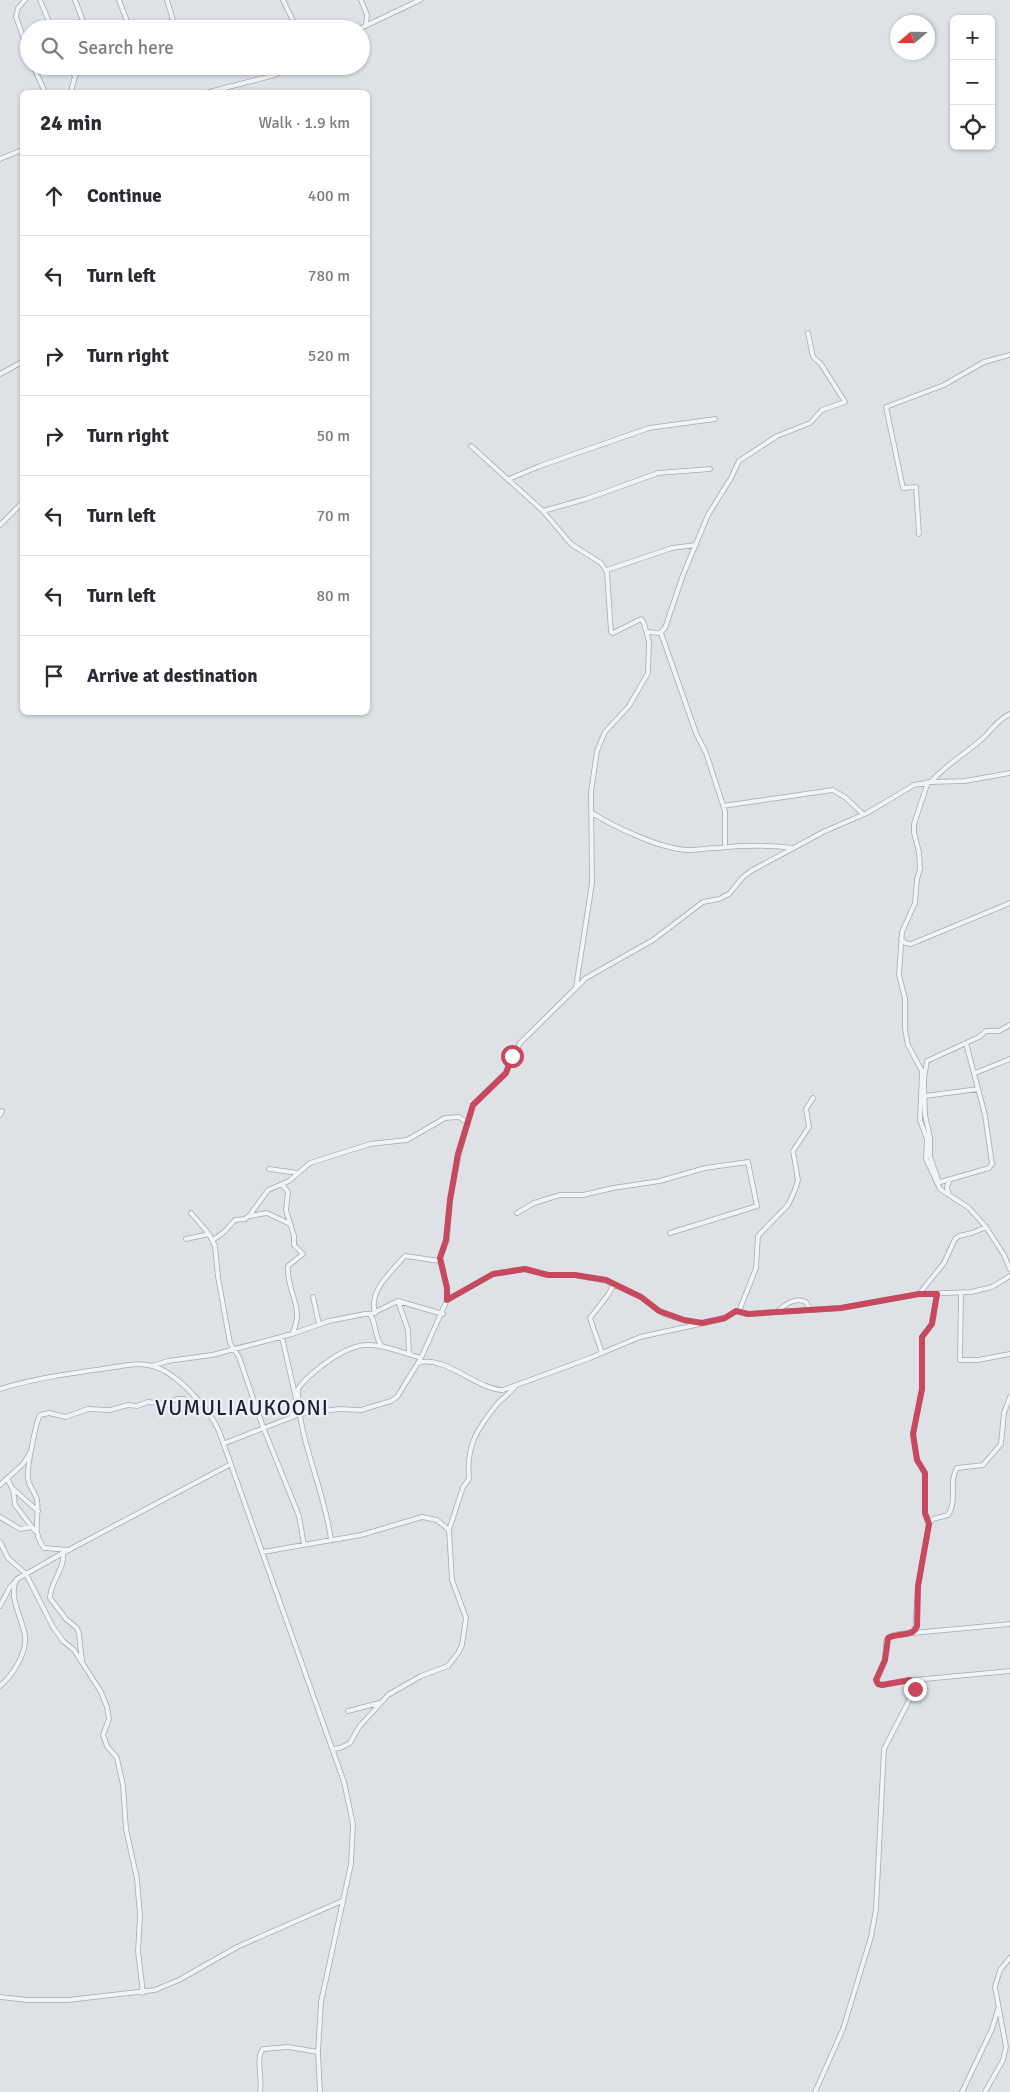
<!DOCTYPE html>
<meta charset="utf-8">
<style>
:root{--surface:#fff;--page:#f2f2f3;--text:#2b2b33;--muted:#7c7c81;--line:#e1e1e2}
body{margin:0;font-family:Signika,sans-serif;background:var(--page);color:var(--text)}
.controls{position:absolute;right:15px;top:15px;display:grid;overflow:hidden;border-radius:8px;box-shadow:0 1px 4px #0004}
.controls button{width:45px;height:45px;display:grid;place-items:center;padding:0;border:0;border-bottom:1px solid var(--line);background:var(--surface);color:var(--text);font:25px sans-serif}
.compass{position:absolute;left:890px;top:15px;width:45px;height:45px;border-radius:50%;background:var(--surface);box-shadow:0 1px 4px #0004;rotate:250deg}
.stop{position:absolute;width:15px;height:15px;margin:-11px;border:4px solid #c7495d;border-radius:50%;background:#fff}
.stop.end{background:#c7495d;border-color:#fff;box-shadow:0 1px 5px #0008}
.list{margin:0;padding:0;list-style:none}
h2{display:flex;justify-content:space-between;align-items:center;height:65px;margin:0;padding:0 20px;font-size:21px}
h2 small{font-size:16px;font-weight:400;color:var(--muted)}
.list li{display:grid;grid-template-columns:32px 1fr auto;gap:15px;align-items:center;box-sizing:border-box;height:80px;padding:0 20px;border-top:1px solid var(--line)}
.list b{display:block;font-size:19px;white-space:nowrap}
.list em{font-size:16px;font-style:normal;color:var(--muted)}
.icon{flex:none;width:28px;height:28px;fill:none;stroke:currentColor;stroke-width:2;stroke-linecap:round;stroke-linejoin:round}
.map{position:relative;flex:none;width:1010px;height:2092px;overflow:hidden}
.search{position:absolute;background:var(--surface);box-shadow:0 1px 4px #0004;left:20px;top:20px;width:350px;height:55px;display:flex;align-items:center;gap:12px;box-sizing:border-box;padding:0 18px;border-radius:28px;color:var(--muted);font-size:19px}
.panel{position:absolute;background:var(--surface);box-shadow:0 1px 4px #0004;left:20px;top:90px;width:350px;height:625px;border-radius:8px}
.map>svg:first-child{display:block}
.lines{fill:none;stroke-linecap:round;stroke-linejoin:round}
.minor-casing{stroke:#a4a9b1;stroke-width:5.5}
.minor{stroke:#f1f3f6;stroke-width:4}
.route{stroke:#c7495d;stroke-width:6}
.labels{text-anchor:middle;stroke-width:4.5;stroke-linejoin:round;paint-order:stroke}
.quarter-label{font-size:21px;letter-spacing:1px;fill:#1b212e;stroke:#eef1f5}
</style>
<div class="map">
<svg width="1010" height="2092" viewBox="0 0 1010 2092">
<rect width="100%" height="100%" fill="#dee2e7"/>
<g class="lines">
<g class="minor-casing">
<path id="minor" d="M25 0 18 8 16 17 29 53
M40 0 52 29
M75 0 86 29
M119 0 130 29
M283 0 297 29
M361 0 367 15 366 25
M68 29 84 22
M148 29 169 23 173 20 167 0
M359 29 420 0
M33 66 45 92
M71 66 75 77
M71 92C73 83 75 72 83 66
M209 92 275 75 294 66
M0 159 22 150
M0 374 22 362
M471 446 543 511 571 544 601 563 607 572 611 632 613 633 641 619 644 623 649 642 648 673 629 706 605 732 597 751 591 792 592 883 576 987
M509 479 540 466 649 428 715 419
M543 511 586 499 658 473 710 469
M0 525 22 503
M919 534 916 487 903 488 886 407 944 385 984 362 1010 355
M607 570 672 548 696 545
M647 632 660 633 665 628 683 575 708 515 731 478 739 461 777 436 810 423 822 410 845 402 821 364 813 357 808 333
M661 633 696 733 706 753 725 811V847
M928 782 914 824V833L919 852 920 869 917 879 915 903 902 932 899 975 905 999V1029L908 1045 922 1071 920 1120 927 1139 926 1159 940 1189 969 1208 986 1227 1004 1255 1010 1269
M931 782C946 764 967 753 983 738 993 729 997 720 1010 714
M723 806 833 790 846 798 863 814
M592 813C615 827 660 849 688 850 698 850 708 848 718 848 743 845 770 845 794 848
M901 939 905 943 911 944 1010 903
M975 1073 1010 1059
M925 1096 978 1089
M0 1115 2 1111
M269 1169 298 1173
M939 1182 930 1157V1137L925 1115 924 1078 927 1061 979 1037 986 1031H999L1010 1025
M937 1183 989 1168 992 1164 985 1115 966 1043
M282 1184 288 1192 286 1210 294 1236V1245L303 1254 288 1266C286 1293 306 1307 292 1334
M949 1195 947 1187 950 1179
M191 1213 209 1234 215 1246 218 1277 230 1343 239 1357 263 1427 299 1516 304 1545
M517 1213 534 1203 560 1195H583L613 1188 660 1181 705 1168 748 1162 757 1206 670 1233
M250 1216 267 1213 290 1224
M186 1239 209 1234
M213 1240 224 1232 235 1220 245 1219 250 1215 268 1190 289 1181 310 1163 370 1144 407 1140 445 1118 459 1117 468 1123
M961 1293 960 1360H978L1010 1354
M919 1294 944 1263 955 1239 959 1236 972 1233 986 1227
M313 1297 319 1324
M447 1300 493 1274 525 1269 548 1275H575L606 1281 641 1297 664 1314 684 1320 701 1323
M398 1301 408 1330 409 1354
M739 1311 756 1268 758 1236 788 1205 795 1190 798 1180 793 1151 809 1127 806 1109 813 1098
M778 1311C785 1304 796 1297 806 1302L810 1309
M373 1313 398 1301 443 1314
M375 1313C368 1291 392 1271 405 1256L440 1261
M282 1337 296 1399 295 1408 291 1417
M602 1353 590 1318 608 1295 614 1284
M418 1363C444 1354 477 1390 503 1390L590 1358 640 1337 723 1319 736 1311 748 1314 841 1308 919 1294 971 1292 992 1287 1010 1276
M152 1366 168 1361 212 1355 292 1334 329 1321 365 1314H370C377 1324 374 1336 381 1345
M0 1389C35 1378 73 1373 109 1368 122 1366 139 1362 152 1366 177 1372 209 1409 219 1431L344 1782 353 1824 351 1864 321 2002 318 2052 320 2092
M225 1443 300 1414 339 1409 361 1410 391 1401 397 1397 421 1358 447 1300V1288L440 1258 447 1240 450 1200 459 1154 473 1105 506 1073 520 1043 586 978 653 940 703 902 719 899 729 894 743 877 751 871 823 832 867 813 914 785 931 782 965 781 1010 773
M7 1478 12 1488 38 1511
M0 1485 23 1464 31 1451
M13 1490 15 1505 35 1531
M0 1517 20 1529 32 1527
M929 1524 925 1513V1473L917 1460 913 1434 922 1389V1337L931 1325 937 1294
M449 1530 463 1487 469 1479C466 1445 477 1429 498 1403 504 1397 511 1393 515 1386
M331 1540C325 1490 297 1437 298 1389 304 1379 314 1372 323 1365 364 1334 377 1345 421 1358
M0 1542 8 1558 26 1574 53 1627 63 1641 74 1650 101 1692 107 1707 109 1719 103 1735 107 1746 117 1758 123 1785 126 1829 137 1879 140 1916 138 1951 143 1993
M69 1550 44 1548C31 1530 40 1518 37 1500 35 1492 29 1486 28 1479 26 1471 36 1422 40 1415L49 1413 66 1417 88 1409 110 1410 128 1405 137 1406 148 1402 165 1404 177 1399H184L197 1410H206
M263 1552 361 1535 422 1517 437 1520 449 1530 452 1580 466 1618 462 1645 458 1653 448 1666 421 1676 388 1695 359 1727 350 1743 340 1748 333 1749
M63 1553C65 1570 50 1582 50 1598L66 1619 77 1628 79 1634 82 1661
M0 1606 10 1587 16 1581
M913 1633 1010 1624
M914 1680 1010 1671
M0 1686C13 1675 27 1653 25 1636 23 1619 7 1596 17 1579L63 1553 231 1464
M348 1711 379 1703
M0 1997 27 2000H68L155 1990 179 1980 237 1947 342 1901
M260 2092C263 2079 255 2058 263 2049L288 2047 318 2052
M815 2092 843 2029 871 1937 876 1909 884 1749 917 1685 910 1680 882 1685 877 1683V1679L885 1660 886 1641C892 1630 906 1637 915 1630L918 1586 929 1524 933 1519 948 1515C958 1501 948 1482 957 1468L983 1465 1001 1444 1004 1413 1010 1397
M962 2092 992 2029 998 2009
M985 2092 1003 2060 1006 2047 995 1987 1000 1970 1010 1958"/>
</g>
<use href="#minor" class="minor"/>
</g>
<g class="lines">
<path class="route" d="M512 1056 506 1073 473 1105 458 1154 450 1200 446 1240 440 1258 447 1288V1300L493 1274 525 1269 548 1275H575L606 1280 641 1297 659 1311 684 1320 702 1323 725 1318 736 1311 748 1314 841 1308 919 1294H937L932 1324 922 1337V1389L913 1434 917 1460 925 1473V1513L929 1524 918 1586 917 1626C913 1638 897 1632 888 1638L885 1660 876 1680 878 1684 882 1685 910 1680 917 1683 915 1689"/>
</g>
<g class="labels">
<g class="quarter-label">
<text x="242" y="1415">VUMULIAUKOONI</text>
</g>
</g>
</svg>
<div class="controls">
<button>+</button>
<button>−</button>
<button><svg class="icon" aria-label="locate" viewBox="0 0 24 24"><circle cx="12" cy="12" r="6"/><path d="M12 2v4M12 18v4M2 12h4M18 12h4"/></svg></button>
</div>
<svg class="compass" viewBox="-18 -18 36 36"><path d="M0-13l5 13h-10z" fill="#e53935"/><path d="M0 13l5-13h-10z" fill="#7c7c81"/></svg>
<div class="stop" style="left:512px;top:1056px"></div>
<div class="stop end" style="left:915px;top:1689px"></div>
<div class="search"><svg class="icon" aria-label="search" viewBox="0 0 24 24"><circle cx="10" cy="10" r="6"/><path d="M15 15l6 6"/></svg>Search here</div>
<section class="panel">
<h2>24 min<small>Walk · 1.9 km</small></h2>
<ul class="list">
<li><svg class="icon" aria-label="ahead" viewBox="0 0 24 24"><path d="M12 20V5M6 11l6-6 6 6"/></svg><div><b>Continue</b></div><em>400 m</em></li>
<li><svg class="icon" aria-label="left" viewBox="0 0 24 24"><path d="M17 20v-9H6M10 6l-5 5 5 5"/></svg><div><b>Turn left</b></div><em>780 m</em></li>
<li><svg class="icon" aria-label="right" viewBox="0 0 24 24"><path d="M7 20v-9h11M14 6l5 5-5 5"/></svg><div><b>Turn right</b></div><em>520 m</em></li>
<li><svg class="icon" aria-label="right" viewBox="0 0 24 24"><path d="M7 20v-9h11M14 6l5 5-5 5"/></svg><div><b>Turn right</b></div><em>50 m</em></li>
<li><svg class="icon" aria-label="left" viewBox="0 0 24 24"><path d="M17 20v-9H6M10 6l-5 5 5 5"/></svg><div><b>Turn left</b></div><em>70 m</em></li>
<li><svg class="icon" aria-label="left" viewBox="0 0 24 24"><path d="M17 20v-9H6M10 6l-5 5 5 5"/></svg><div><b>Turn left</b></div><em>80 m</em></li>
<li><svg class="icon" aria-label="arrive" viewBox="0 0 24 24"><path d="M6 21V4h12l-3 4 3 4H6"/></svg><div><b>Arrive at destination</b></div></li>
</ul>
</section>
</div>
